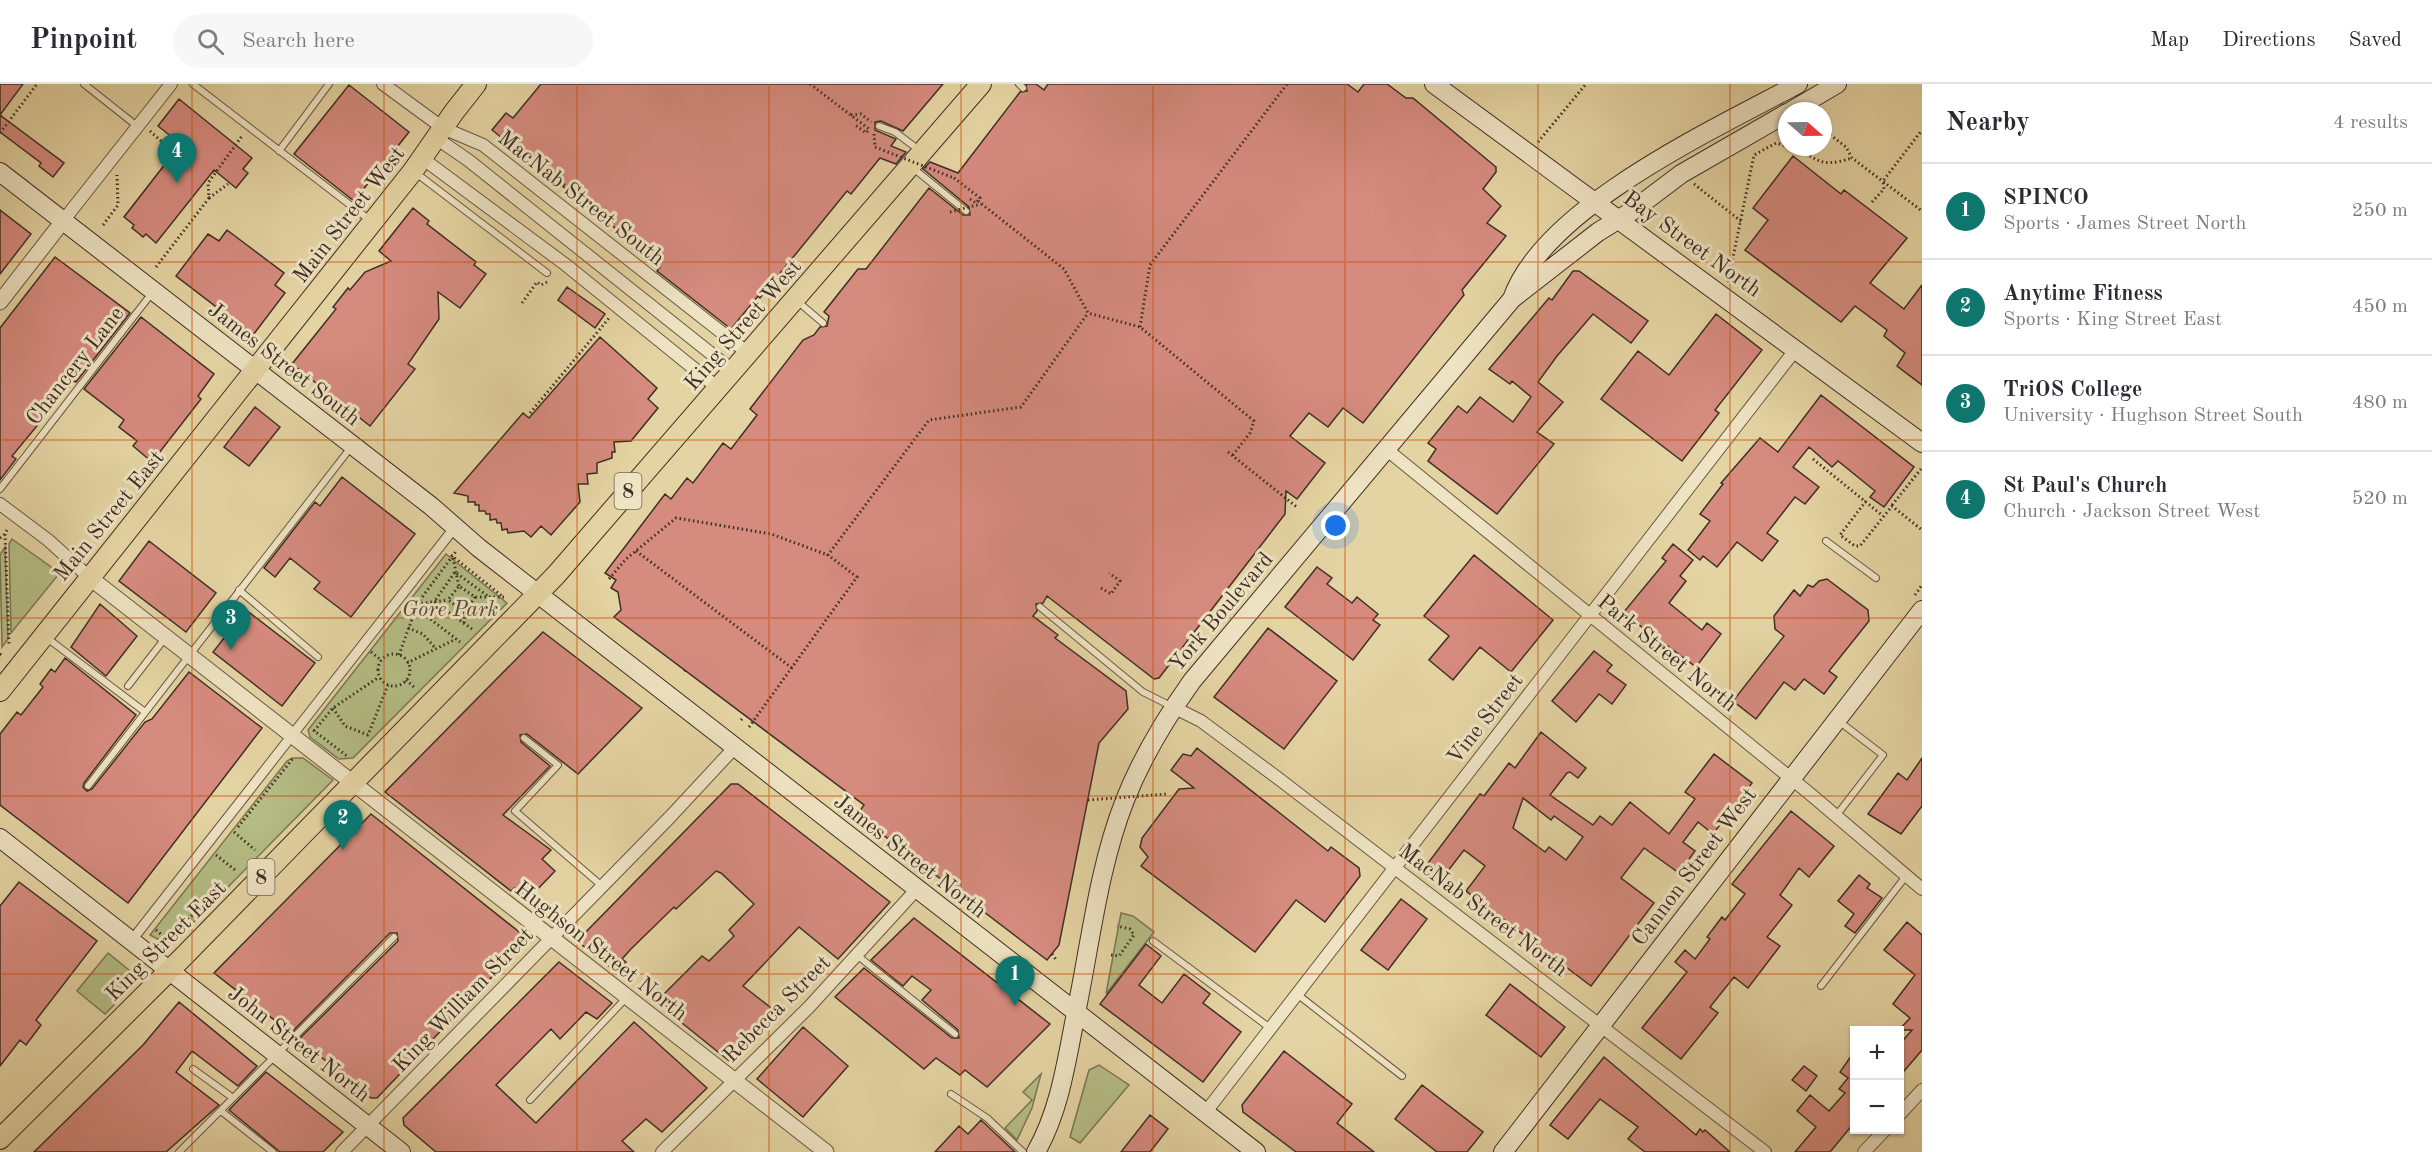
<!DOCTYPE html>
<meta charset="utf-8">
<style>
:root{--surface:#fff;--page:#f7f7f7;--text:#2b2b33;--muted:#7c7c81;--line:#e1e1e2;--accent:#0f766e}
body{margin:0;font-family:"Old Standard TT",serif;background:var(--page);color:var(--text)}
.controls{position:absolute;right:18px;bottom:18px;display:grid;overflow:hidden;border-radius:0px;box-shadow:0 2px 4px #0004}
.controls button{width:54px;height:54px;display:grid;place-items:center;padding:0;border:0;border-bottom:2px solid var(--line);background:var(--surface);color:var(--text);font:30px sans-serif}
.compass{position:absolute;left:1778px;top:18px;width:54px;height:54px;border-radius:50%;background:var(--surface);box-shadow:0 2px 4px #0004;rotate:110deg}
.you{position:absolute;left:1336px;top:442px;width:21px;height:21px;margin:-15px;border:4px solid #fff;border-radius:50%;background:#1a73e8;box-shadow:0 0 0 9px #1a73e833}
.badge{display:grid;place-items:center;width:39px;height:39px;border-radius:50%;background:var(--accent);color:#fff;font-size:20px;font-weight:700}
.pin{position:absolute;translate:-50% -50px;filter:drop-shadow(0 2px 3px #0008)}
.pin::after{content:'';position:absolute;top:32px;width:21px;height:18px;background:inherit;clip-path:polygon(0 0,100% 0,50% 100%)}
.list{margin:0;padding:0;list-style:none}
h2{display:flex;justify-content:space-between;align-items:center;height:78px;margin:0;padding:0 24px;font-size:26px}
h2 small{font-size:20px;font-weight:400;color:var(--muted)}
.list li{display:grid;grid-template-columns:39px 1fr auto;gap:18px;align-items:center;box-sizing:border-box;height:96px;padding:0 24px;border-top:2px solid var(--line)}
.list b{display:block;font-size:22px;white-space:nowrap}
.list p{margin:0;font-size:20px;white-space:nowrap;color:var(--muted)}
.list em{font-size:20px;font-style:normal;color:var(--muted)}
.icon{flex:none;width:33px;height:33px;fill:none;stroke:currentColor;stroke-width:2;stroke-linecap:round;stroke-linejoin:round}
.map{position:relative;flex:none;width:1922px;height:1068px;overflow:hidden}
header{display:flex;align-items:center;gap:36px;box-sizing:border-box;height:84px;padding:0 30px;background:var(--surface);border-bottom:2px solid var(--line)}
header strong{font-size:28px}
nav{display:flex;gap:33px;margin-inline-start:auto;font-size:21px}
.search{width:420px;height:54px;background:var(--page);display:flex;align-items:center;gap:15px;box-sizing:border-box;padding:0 21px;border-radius:33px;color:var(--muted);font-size:22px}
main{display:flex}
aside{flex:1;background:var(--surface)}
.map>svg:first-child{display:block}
.green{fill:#b5bd85;stroke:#7a7655;stroke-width:1.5}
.building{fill:#d68b7f;stroke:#3f2e25;stroke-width:1.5;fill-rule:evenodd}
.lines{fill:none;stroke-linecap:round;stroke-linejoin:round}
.service-casing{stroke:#685844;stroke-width:8}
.pedestrian-casing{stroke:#685844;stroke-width:11}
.minor-casing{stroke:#685844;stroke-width:14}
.tertiary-casing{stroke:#685844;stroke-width:17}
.secondary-casing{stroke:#3f2e25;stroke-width:20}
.primary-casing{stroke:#3f2e25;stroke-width:22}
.path{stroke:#3f2e25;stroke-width:3;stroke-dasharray:1.5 3;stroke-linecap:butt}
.service{stroke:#eee3c3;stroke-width:6}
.pedestrian{stroke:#eee3c3;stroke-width:9}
.minor{stroke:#eee3c3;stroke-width:12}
.tertiary{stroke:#eee3c3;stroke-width:15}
.secondary{stroke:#eee3c3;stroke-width:18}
.primary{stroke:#e5d4a3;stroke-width:20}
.path-bridge{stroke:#3f2e25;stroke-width:3;stroke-dasharray:1.5 3;stroke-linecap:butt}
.grid{fill:none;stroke:#c65011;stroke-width:1.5;stroke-opacity:0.55}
.labels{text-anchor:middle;stroke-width:6;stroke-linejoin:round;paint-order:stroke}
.shield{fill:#eee3c3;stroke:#746454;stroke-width:1.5}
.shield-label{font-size:21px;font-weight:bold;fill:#3f2e25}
.street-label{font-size:22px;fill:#3f2e25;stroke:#eee3c3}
.park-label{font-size:22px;font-style:italic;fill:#574b38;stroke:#eee3c3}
</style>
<header>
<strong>Pinpoint</strong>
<div class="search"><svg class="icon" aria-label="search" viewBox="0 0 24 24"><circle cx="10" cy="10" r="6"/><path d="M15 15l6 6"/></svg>Search here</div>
<nav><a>Map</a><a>Directions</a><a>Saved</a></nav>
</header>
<main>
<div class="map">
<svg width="1922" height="1068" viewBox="0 0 1922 1068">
<rect width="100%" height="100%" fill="#e5d4a3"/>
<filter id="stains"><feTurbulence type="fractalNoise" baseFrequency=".00333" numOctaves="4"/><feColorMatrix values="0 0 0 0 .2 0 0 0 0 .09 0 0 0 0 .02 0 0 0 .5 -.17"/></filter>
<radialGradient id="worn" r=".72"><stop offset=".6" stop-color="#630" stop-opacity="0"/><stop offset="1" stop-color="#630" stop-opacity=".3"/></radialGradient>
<path class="green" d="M12 455 54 485 58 491 11 549 9 460Z
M5 463 8 555 2 563 0 471Z
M446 470 507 519 353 674 339 675 310 653 308 646Z
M292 674H303L333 696 176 856 167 860 150 851 287 677Z
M1121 829 1133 832 1154 848 1106 910Z
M108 869 140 895 105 930 77 907Z
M1099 981 1129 1001 1080 1059 1070 1053 1089 986Z
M1041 990 1032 1024 1017 1056 1005 1044 1032 1016 1023 1008Z"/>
<path class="building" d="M0 0H23L0 31Z
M541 0H943L903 47 881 37 875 38V46L896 55 891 62 906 68 896 80 880 74 851 110 847 107 760 214 758 212 731 245 657 187 660 183 644 170 645 168 492 46 506 29 513 34Z
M1026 0H1036L1044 6 1048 0H1347L1358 8 1364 0H1387L1406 14H1413L1496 83V88L1483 105 1501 122 1487 139 1506 152 1462 206 1464 211 1363 339 1343 324 1328 343 1309 329 1290 352 1325 379 1297 415 1286 407 1285 430 1159 594 1154 595 1047 512 1043 519 1036 520 1037 527 1033 532 1058 551 1055 554 1126 607 1128 625 1099 659 1059 861 1047 876 857 731 864 721 614 533 621 526 618 508 611 504 616 496 605 489 665 410 671 415 687 394 693 399 723 359 731 365 757 331 750 325 803 256 814 251 820 243 827 242 829 232 824 228 858 185H866L929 104 963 131H970L969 123 923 85 930 78 958 89 1020 8 1027 7Z
M349 1 409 48 354 117 294 70Z
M179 15 252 74 243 85 248 89 236 104 214 86 156 159 146 150 143 153 137 148 132 144 134 141 124 133 166 79 168 81 183 62 158 42Z
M0 31 64 79 53 93 39 82 41 79 0 48Z
M1793 72 1841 110 1844 106 1907 154 1870 199 1904 225 1922 201V301L1897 282 1905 269 1884 252 1887 246 1855 222 1841 238 1745 166 1768 136 1753 124Z
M413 124 429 137 427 140 476 178 474 181 486 190 460 224 438 208 439 235 408 280 415 285 370 342 292 280 336 225 333 223 348 204 350 206 365 188 391 177 379 167Z
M0 126 31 150 0 190Z
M227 146 284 189 275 201 285 209 253 251 176 192 208 150 219 157Z
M55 173 130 229 76 298 74 297 12 372 16 375 0 396V244Z
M1573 187H1579L1648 237 1631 259 1593 230 1557 272 1538 298 1563 318 1537 348 1554 360 1497 430 1428 377 1436 365 1428 359 1458 322 1467 329 1480 313 1513 338 1531 313 1512 297 1510 300 1489 285 1549 214 1552 216Z
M567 203 605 230 595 244 558 216Z
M1716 230 1762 266 1715 326 1719 329 1682 377 1601 315 1638 267 1669 291Z
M141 233 214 290 198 312 201 315 152 378 133 362 137 357 119 343 124 336 84 305Z
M600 253 657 304 648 315 658 324 631 357 614 358 615 368H612V374L597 379V389L587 390 588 400H578L580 418 551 451 541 442 531 453 524 447 508 449 507 445 502 446 501 439H497L496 435 490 436V430H486L485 427H479V421H475V418H468V412L454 409 523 329 529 334Z
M1821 311 1914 383 1884 423 1870 413 1875 407 1838 377 1832 383 1809 363 1793 383 1819 403 1805 420 1795 413 1767 449 1778 457 1762 477 1737 458 1717 483 1703 472 1700 476 1688 466 1710 437 1700 430 1723 400 1721 399 1760 354 1778 368Z
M255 323 280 343 249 382 224 363Z
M342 393 415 450 351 533 314 505 320 498 290 474 275 493 264 484 315 418 320 422Z
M149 457 216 509 186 548 119 497Z
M1673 460 1693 476 1680 492 1686 497 1669 519 1702 546 1707 539 1721 550 1696 583 1623 529 1666 477 1662 474Z
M1474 471 1553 536 1511 588 1480 563 1453 596 1429 576 1449 552 1424 532Z
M1317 483 1332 494 1327 500 1352 519 1357 513 1378 530 1373 536 1380 541 1353 576 1285 523Z
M1827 495 1868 526 1869 537 1829 587 1837 593 1824 610 1804 595 1795 606 1784 598 1756 635 1733 617 1784 552 1775 545 1774 532 1794 506 1800 512 1808 501 1813 503 1819 497Z
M100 520 137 552 106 592 71 563Z
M246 526 315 579 282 622 213 568Z
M1268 544 1337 597 1284 665 1214 613Z
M543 548 642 624 578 690 527 650 520 651 521 658 550 682 503 731 551 766 542 775 555 787 535 808 533 806 528 809 525 807 521 812 514 804 511 807 385 708Z
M1594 567 1612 581 1607 587 1626 601 1612 620 1599 610 1576 638 1552 617Z
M65 574 136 631 84 699 83 703 87 707 92 705 145 638 152 635 189 588 262 644 128 819 0 721V650L17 628 21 631 43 603 40 600 51 585 55 588Z
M1541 648 1586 684 1578 694 1570 688 1567 689 1550 711 1593 741 1600 732 1612 741 1630 718 1669 750 1695 715 1685 708 1714 670 1752 699 1713 750 1698 738 1683 758 1695 767 1679 789 1644 764 1621 794 1654 819 1591 902 1466 807 1485 782 1464 766 1444 792 1428 779 1480 710 1484 712 1509 679 1515 684ZM1523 714 1551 736 1554 732 1583 753 1566 776 1549 763 1545 768 1513 744Z
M1197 664 1328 767 1331 763 1359 784 1360 792 1325 838 1296 816 1255 868 1141 782 1148 773 1140 763 1142 754 1179 705 1194 704 1171 686 1183 670 1191 672Z
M1922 674V722L1901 750 1868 730 1898 689 1907 696Z
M731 700H738L890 818 838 875 799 843 743 902 779 930 760 953 755 950 733 980 682 939 659 915 702 872 709 877 734 852 729 846 754 820 721 789 716 787 676 825 674 823 631 865 622 875 626 878 616 888 577 857Z
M1791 727 1834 762 1809 793 1799 784 1780 811 1792 821 1767 853 1780 862 1748 904 1734 893 1710 923 1718 929 1681 975 1642 944 1687 888 1675 878 1685 866 1695 875 1710 855 1707 853 1722 833 1725 836 1745 810 1732 800Z
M371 730 528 855 377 1014H371L299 955 398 857 397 849H390L291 949 214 889Z
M1859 791 1870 800 1867 804 1882 814 1855 849 1845 842 1854 830 1838 817Z
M19 798 97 857 36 936 41 941 26 961 20 956 0 982V822Z
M1401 815 1427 835 1388 886 1361 866Z
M914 834 1050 940 987 1003 965 986 960 991 936 974 924 985 835 913 864 884 952 954H959L958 946 922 916 931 906 912 892 903 902 871 876Z
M1907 838 1922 851V966L1899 993V961L1912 946H1899L1910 934 1893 920 1915 891 1884 866Z
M1146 860 1161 872 1139 901 1162 919 1184 890 1210 910 1203 919 1241 948 1203 998 1100 920Z
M559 878 612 919 597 935 586 928 560 955 551 945 496 1001 536 1039 634 938 707 1004 662 1048 646 1035 622 1057 634 1068H436L404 1041 403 1034Z
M1510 900 1565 943 1541 973 1486 931Z
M179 918 257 982 238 1002 192 967 176 988 219 1021 166 1068H34L143 961Z
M803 943 848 982 803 1033 757 995Z
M1284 967 1352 1020 1337 1039 1374 1068H1296L1243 1028 1242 1021Z
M1854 968V1039L1830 1068H1795L1816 1043 1797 1027 1810 1011 1829 1027 1845 1009 1839 1005 1848 994 1840 988Z
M1604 973 1696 1051 1700 1045 1703 1048 1705 1046 1730 1068H1645L1628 1055 1638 1043 1600 1015 1568 1055 1550 1041Z
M1804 982 1817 992 1806 1007 1792 996Z
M266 988 343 1048 323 1068H280L229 1026Z
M1422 1001 1483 1048 1467 1068H1437L1395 1035Z
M1150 1031 1168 1045 1150 1068H1121Z
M981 1036 1015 1068H935L959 1042 968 1050Z"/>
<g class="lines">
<g class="service-casing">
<path id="service" d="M84 0 137 42
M193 0 371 137
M1019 0 1023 4
M879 42 895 48 919 66
M279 67 329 0
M913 84 966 127
M416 89 547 189
M796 216 823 239
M0 405 152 209
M1826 457 1876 494
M239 506 318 573
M1040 523 1143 608 1173 623
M47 554 145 628
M128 602 166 553
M524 654 558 681 515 727 602 802
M88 702 352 362
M1836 732 1883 671 1840 638
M1153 857 1270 944
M858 872 955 950
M1821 902 1906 792
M1297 910 1402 992
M193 985 233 1014
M951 1010 987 1034 1023 1068
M530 1016 627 913
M221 1027 273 1068
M179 1068 394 853"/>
</g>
<g class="pedestrian-casing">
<path id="pedestrian" d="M132 856 455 443"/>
</g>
<g class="minor-casing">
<path id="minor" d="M383 0 443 44 483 61 749 270
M436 54 468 76 733 287
M422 74 566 181 718 304
M63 137 171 0
M1386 365 1809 709 1922 805
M0 420 48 456 89 493
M1173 623 1201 637 1279 695 1765 1068
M1205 1029 1796 265
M1900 1030 1922 1006
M342 1068 670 733 736 662
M662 1068 809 923 916 806
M1864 1068 1885 1046"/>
</g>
<g class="tertiary-casing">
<path id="tertiary" d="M0 218 63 137
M89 493 826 1068"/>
</g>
<g class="secondary-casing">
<path id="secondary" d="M1434 0 1922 359
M1791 27 1837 0
M0 88 431 422 479 464 1256 1068
M1512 215C1544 123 1715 45 1798 0
M0 754 401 1068
M1036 1068C1061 1024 1067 973 1077 924 1091 855 1099 782 1125 716 1142 673 1165 635 1192 597L1512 215 1598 148 1632 127 1681 90 1787 29
M1503 1068 1922 526"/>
</g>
<g class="primary-casing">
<path id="primary" d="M0 607 413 87 454 28 476 0
M0 1055 186 870 556 491 981 0"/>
</g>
<path class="path" d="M810 0 869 45 866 49 854 40
M851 31 861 30 871 38
M1823 45 1846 63 1852 74 1922 127
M150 47 170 65
M0 49 37 0
M874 50 875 63
M1538 58 1586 0
M1789 63C1820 72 1815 86 1852 74
M954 94 980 114 976 119 970 115
M551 96C568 101 589 113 594 132
M1694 100 1742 138
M209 114 228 100
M978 117 1064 185 1088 229 1140 243 1254 337 1250 349 1232 372
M1872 118 1884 105 1883 97 1922 46
M103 141 118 121 117 91
M156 183 209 114 208 99 242 52
M1728 198 1754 71 1776 59 1787 62
M522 219 537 198 541 201 547 198
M1140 243 1150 181 1287 0
M530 329 610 233
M1228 368 1298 424
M1813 375 1883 432
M1866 417 1840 451 1855 462H1860L1892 422 1922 446
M1892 421 1921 385
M7 446 5 450 9 561
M0 454 5 450
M636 467 792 584
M1256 468 1261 472
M451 471 502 512
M453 474 459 502
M609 495 626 475 676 434 771 450 828 471
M1101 504 1111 510 1120 497 1109 489
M1915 511 1922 501
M475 513 465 528 448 516 459 502 475 513H504
M417 520 457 466
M417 520 416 524 460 558
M417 520 448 516
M464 539 465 528
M408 544 423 550 436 565
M472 545 434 518 455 488 489 513
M371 568 381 576
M0 570 2 571
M378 586a16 16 0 1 1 32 0a16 16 0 1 1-32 0Z
M399 571 416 524
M407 579 456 555
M684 587 686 585
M406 596 415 604
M333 624 345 642 368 651 388 601
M741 636 744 633
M749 643 857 493 828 471 929 336 1021 323 1088 229
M313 646 347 672
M314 647 333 624 379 593
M238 743 294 673
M234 748 255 766
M216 771 235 786
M535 813 537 814
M187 843 185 839 195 828
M156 846 170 858 176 854
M1052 870 1057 877
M1111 871 1119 872 1134 851 1130 845 1117 842"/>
<use href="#service" class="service"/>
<use href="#pedestrian" class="pedestrian"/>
<use href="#minor" class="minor"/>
<use href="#tertiary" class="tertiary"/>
<use href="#secondary" class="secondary"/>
<use href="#primary" class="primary"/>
<path class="path-bridge" d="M875 63 954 94
M950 128 981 120
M1088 716 1167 710"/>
</g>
<path class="grid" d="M192 0V1068M384 0V1068M577 0V1068M769 0V1068M961 0V1068M1153 0V1068M1345 0V1068M1538 0V1068M1730 0V1068M0 178H1922M0 356H1922M0 534H1922M0 712H1922M0 890H1922"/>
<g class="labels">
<g class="shield">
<rect x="614.5" y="389" width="27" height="36" rx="4.5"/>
<rect x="247.5" y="775" width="27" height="36" rx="4.5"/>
</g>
<g class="shield-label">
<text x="628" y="414">8</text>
<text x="261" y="800">8</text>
</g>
<g class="street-label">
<text transform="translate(582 113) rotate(38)" y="8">MacNab Street South</text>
<text transform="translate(348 130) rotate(-52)" y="8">Main Street West</text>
<text transform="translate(1693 159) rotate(36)" y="8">Bay Street North</text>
<text transform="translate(742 240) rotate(-49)" y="8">King Street West</text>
<text transform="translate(285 279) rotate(38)" y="8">James Street South</text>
<text transform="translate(74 281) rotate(-52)" y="8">Chancery Lane</text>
<text transform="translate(108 431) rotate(-51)" y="8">Main Street East</text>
<text transform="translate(1220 527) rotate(-50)" y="8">York Boulevard</text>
<text transform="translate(1668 568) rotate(39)" y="8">Park Street North</text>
<text transform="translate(1484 634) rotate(-52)" y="8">Vine Street</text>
<text transform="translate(911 771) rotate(38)" y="8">James Street North</text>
<text transform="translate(1693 782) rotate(-53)" y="8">Cannon Street West</text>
<text transform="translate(1484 825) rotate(37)" y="8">MacNab Street North</text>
<text transform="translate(165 856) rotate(-45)" y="8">King Street East</text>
<text transform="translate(602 866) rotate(38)" y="8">Hughson Street North</text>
<text transform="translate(462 915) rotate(-46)" y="8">King William Street</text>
<text transform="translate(776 924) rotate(-45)" y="8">Rebecca Street</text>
<text transform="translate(300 959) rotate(38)" y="8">John Street North</text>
</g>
<g class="park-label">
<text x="450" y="532">Gore Park</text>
</g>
</g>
<rect width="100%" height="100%" filter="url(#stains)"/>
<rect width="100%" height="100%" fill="url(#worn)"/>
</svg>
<div class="controls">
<button>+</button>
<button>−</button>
</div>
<svg class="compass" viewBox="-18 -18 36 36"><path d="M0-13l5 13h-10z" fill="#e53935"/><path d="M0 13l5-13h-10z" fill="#7c7c81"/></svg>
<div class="you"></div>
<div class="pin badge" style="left:1015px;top:922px">1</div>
<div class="pin badge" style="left:343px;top:766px">2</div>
<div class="pin badge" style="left:231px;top:566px">3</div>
<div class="pin badge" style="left:177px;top:99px">4</div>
</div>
<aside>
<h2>Nearby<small>4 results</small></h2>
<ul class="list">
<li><span class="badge">1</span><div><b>SPINCO</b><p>Sports · James Street North</p></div><em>250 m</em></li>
<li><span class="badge">2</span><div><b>Anytime Fitness</b><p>Sports · King Street East</p></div><em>450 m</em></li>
<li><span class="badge">3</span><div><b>TriOS College</b><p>University · Hughson Street South</p></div><em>480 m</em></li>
<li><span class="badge">4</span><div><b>St Paul's Church</b><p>Church · Jackson Street West</p></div><em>520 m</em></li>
</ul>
</aside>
</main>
